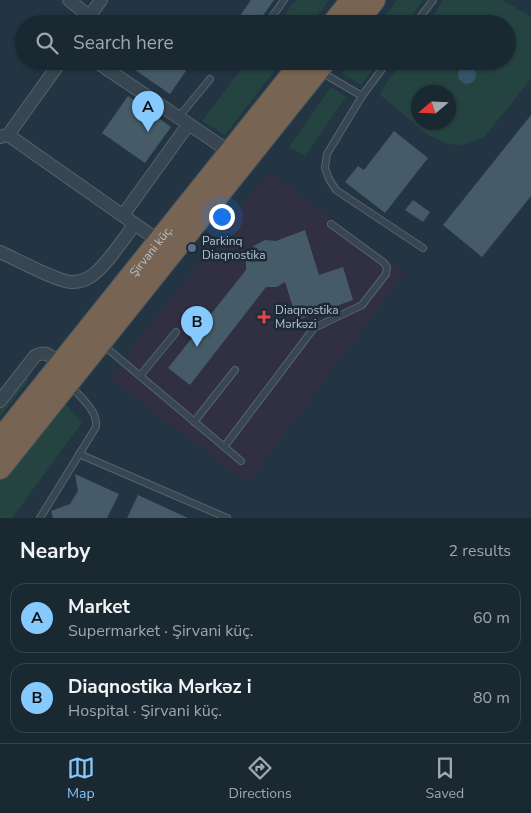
<!DOCTYPE html>
<meta charset="utf-8">
<style>
:root{--surface:#1a2832;--page:#27343e;--text:#f1f3f6;--muted:#9fa6ac;--line:#38444d;--accent:#85c9ff}
body{margin:0;font-family:"Nunito Sans",sans-serif;background:var(--page);color:var(--text)}
.compass{position:absolute;left:411px;top:85px;width:45px;height:45px;border-radius:50%;background:var(--surface);box-shadow:0 1px 4px #0004;rotate:251deg}
.you{position:absolute;left:221px;top:216px;width:18px;height:18px;margin:-12px;border:4px solid #fff;border-radius:50%;background:#1a73e8;box-shadow:0 0 0 8px #1a73e833}
.badge{display:grid;place-items:center;width:32px;height:32px;border-radius:50%;background:var(--accent);color:#111;font-size:16px;font-weight:700}
.pin{position:absolute;translate:-50% -41px;filter:drop-shadow(0 1px 2px #0008)}
.pin::after{content:'';position:absolute;top:26px;width:18px;height:15px;background:inherit;clip-path:polygon(0 0,100% 0,50% 100%)}
.list{margin:0;padding:0;list-style:none}
h2{display:flex;justify-content:space-between;align-items:center;height:65px;margin:0;padding:0 20px;font-size:21px}
h2 small{font-size:16px;font-weight:400;color:var(--muted)}
.list li{display:grid;grid-template-columns:32px 1fr auto;gap:15px;align-items:center;box-sizing:border-box;height:70px;margin:0 10px 10px;padding:0 10px;border:1px solid var(--line);border-radius:15px}
.list b{display:block;font-size:19px;white-space:nowrap}
.list p{margin:0;font-size:16px;white-space:nowrap;color:var(--muted)}
.list em{font-size:16px;font-style:normal;color:var(--muted)}
.icon{flex:none;width:28px;height:28px;fill:none;stroke:currentColor;stroke-width:2;stroke-linecap:round;stroke-linejoin:round}
.map{position:relative;flex:none;width:531px;height:518px;overflow:hidden}
.search{position:absolute;background:var(--surface);box-shadow:0 1px 4px #0004;left:15px;right:15px;top:15px;height:55px;display:flex;align-items:center;gap:12px;box-sizing:border-box;padding:0 18px;border-radius:28px;color:var(--muted);font-size:19px}
.sheet{height:225px;background:var(--surface)}
nav{display:flex;justify-content:space-around;align-items:center;box-sizing:border-box;height:70px;border-top:1px solid var(--line);background:var(--surface);font-size:14px;color:var(--muted)}
nav a{display:grid;justify-items:center;gap:2px}
nav .on{color:var(--accent)}
.map>svg:first-child{display:block}
.medical{fill:#303042}
.green{fill:#254341;fill-rule:evenodd}
.water{fill:#34546a}
.building{fill:#465b68}
.lines{fill:none;stroke-linecap:round;stroke-linejoin:round}
.lane-casing{stroke:#55646f;stroke-width:8}
.street-casing{stroke:#55646f;stroke-width:14}
.highway-casing{stroke:#42515c;stroke-width:24}
.lane{stroke:#374651;stroke-width:6}
.street{stroke:#374651;stroke-width:12}
.highway{stroke:#786453;stroke-width:22}
.service-dot{fill:#5c6f8a;stroke:#1c2b37;stroke-width:2}
.health-dot{fill:#e0444e;stroke:#1c2b37;stroke-width:2}
.labels{text-anchor:middle;stroke-width:5;stroke-linejoin:round;paint-order:stroke}
.poi-label{font-size:12px;fill:#b4c1cc;stroke:#1c2b37;text-anchor:start}
.street-label{font-size:12px;fill:#b4c1cc;stroke:#1c2b37}
</style>
<div class="map">
<svg width="531" height="518" viewBox="0 0 531 518">
<rect width="100%" height="100%" fill="#233542"/>
<path class="medical" d="M269 172 405 272 248 483 109 379Z"/>
<path class="green" d="M296 0H329L311 24H277Z
M397 0H423L406 24H379Z
M443 0H503L531 17V79L485 136 463 145 448 144 428 135 379 94 402 61H507V24H427ZM418 92H448V122H418Z
M248 61H282L225 135 202 121Z
M351 61H379L361 85 342 73Z
M331 87 346 97 305 156 289 147Z
M23 376 29 380 0 417V403Z
M62 400 82 423 12 518H0V482Z"/>
<path class="water" d="M458 75a9 9 0 1 1 18 0a9 9 0 1 1-18 0Z"/>
<path class="building" d="M251 0H274L257 24H249L239 17Z
M122 61H185L190 65 170 94Z
M128 96 171 127 145 163 102 133Z
M531 115V196L482 257 443 225Z
M394 131 428 158 385 213 345 182 358 166 364 170Z
M413 200 430 212 423 222 405 210Z
M305 230 319 275 343 267 353 300 297 320 285 282 277 287H266L190 385 168 368 246 270V262L248 252 255 245 265 240 276 241Z
M75 474 119 494 107 518H53L51 511 70 504 78 491Z
M138 495 188 518H127Z"/>
<g class="lines">
<g class="lane-casing">
<path id="lane" d="M271 18 284 0
M415 24 433 0
M321 72 362 96 388 61
M362 96 327 154 325 168 329 179 336 190 423 248
M178 118 210 79
M102 344 241 461
M140 376 176 332
M194 422 235 370
M224 447 314 328 362 305 386 274 387 267 383 262 331 224
M79 454 227 518
M40 518 96 427C98 411 81 398 71 386"/>
</g>
<g class="street-casing">
<path id="street" d="M69 0 89 16
M84 24 101 0
M95 61 230 152
M8 135 61 61
M0 137 8 135 159 241
M123 215 188 125
M0 252C16 259 56 281 71 282 77 282 85 280 90 277 105 268 124 238 135 224
M0 401 35 356C46 349 52 358 60 364"/>
</g>
<g class="highway-casing">
<g id="highway">
<path d="M333 24 352 0"/>
<path d="M355 24 374 0"/>
<path id="s1" d="M0 440 303 61"/>
<path d="M0 468 325 61"/>
</g>
</g>
<use href="#lane" class="lane"/>
<use href="#street" class="street"/>
<use href="#highway" class="highway"/>
</g>
<circle class="service-dot" cx="192" cy="248" r="5"/>
<path class="health-dot" d="M261.5 309.5h5v5h5v5h-5v5h-5v-5h-5v-5h5z"/>
<g class="labels">
<g class="poi-label">
<text x="202" y="245">Parkinq<tspan x="202" dy="14">Diaqnostika</tspan></text>
<text x="275" y="314">Diaqnostika<tspan x="275" dy="14">Mərkəzi</tspan></text>
</g>
<g class="street-label">
<text dy="4" stroke="none"><textPath href="#s1" startOffset="242">Şirvani küç.</textPath></text>
</g>
</g>
</svg>
<svg class="compass" viewBox="-18 -18 36 36"><path d="M0-13l5 13h-10z" fill="#e53935"/><path d="M0 13l5-13h-10z" fill="#9fa6ac"/></svg>
<div class="you"></div>
<div class="pin badge" style="left:148px;top:132px">A</div>
<div class="pin badge" style="left:197px;top:347px">B</div>
<div class="search"><svg class="icon" aria-label="search" viewBox="0 0 24 24"><circle cx="10" cy="10" r="6"/><path d="M15 15l6 6"/></svg>Search here</div>
</div>
<section class="sheet">
<h2>Nearby<small>2 results</small></h2>
<ul class="list">
<li><span class="badge">A</span><div><b>Market</b><p>Supermarket · Şirvani küç.</p></div><em>60 m</em></li>
<li><span class="badge">B</span><div><b>Diaqnostika Mərkəz i</b><p>Hospital · Şirvani küç.</p></div><em>80 m</em></li>
</ul>
</section>
<nav>
<a class="on"><svg class="icon" aria-label="map" viewBox="0 0 24 24"><path d="M3 6l6-2 6 2 6-2v14l-6 2-6-2-6 2zM9 4v14M15 6v14"/></svg>Map</a>
<a><svg class="icon" aria-label="directions" viewBox="0 0 24 24"><path d="M12 3l9 9-9 9-9-9zM9 14v-3h6M13 9l2 2-2 2"/></svg>Directions</a>
<a><svg class="icon" aria-label="saved" viewBox="0 0 24 24"><path d="M7 4h10v16l-5-4-5 4z"/></svg>Saved</a>
</nav>
